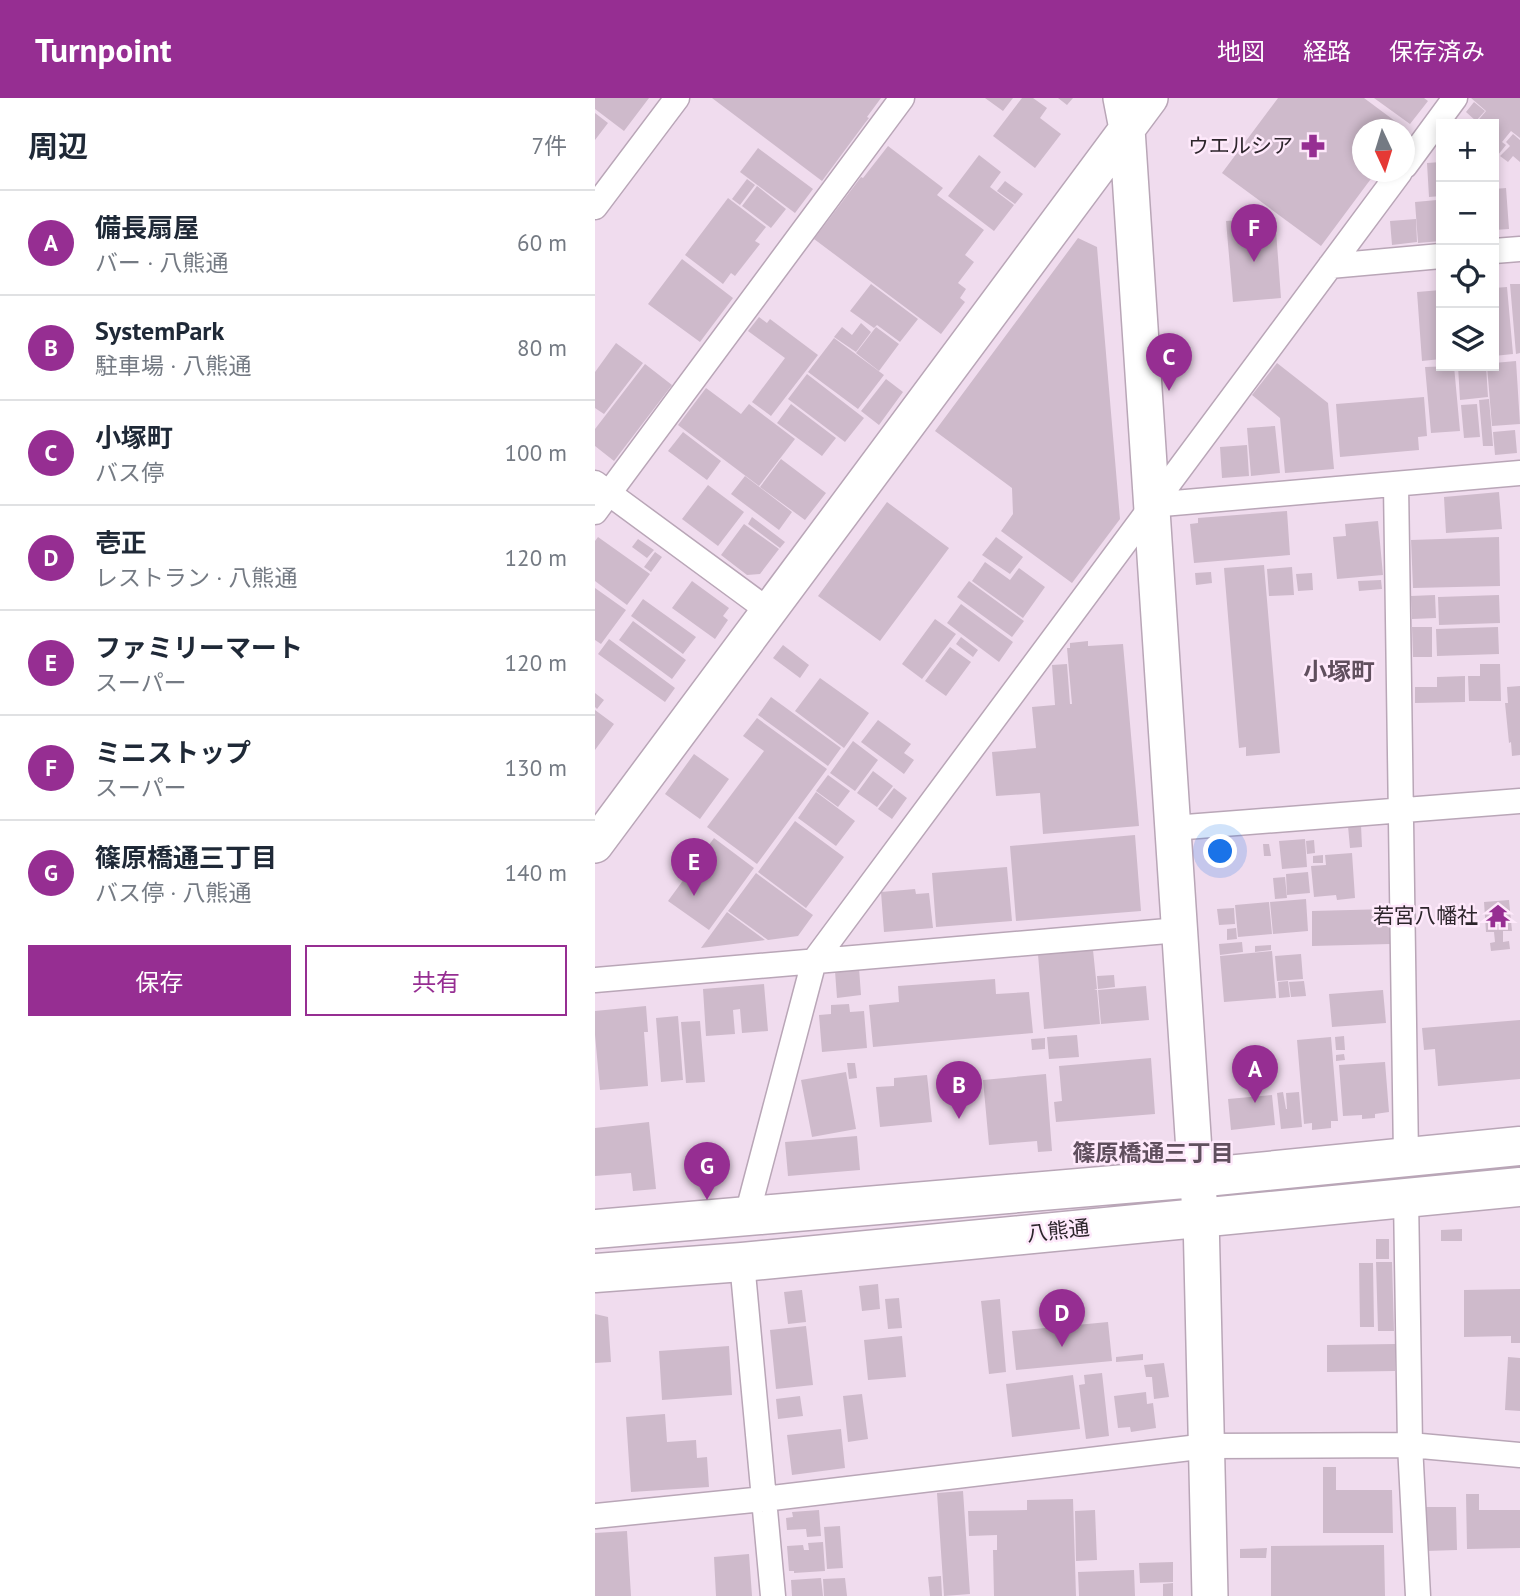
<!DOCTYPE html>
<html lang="ja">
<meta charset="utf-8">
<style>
:root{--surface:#fff;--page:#f6f6f7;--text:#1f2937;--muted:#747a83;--line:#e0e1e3;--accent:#962e92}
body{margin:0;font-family:"PT Sans","Noto Sans JP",sans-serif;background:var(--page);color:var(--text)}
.controls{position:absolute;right:21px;top:21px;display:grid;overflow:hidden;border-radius:0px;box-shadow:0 4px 10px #0003}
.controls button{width:63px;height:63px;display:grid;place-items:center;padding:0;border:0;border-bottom:2px solid var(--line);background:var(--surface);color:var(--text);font:35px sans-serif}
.compass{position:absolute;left:757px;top:21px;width:63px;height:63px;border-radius:50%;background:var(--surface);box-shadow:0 4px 10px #0003;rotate:176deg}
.you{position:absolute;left:626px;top:754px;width:24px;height:24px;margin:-18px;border:5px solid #fff;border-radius:50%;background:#1a73e8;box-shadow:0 0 0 10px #1a73e833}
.badge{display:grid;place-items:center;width:46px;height:46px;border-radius:50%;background:var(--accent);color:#fff;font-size:23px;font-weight:700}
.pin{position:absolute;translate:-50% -58px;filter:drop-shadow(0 2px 4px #0008)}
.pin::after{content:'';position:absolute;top:37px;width:24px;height:21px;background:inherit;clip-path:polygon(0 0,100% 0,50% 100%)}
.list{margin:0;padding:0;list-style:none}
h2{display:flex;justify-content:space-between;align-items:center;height:91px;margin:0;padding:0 28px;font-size:30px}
h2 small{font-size:23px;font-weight:400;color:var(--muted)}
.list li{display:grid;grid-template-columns:46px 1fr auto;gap:21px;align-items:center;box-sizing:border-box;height:105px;padding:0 28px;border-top:2px solid var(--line)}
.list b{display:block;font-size:26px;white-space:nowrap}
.list p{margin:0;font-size:23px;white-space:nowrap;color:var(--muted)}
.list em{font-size:23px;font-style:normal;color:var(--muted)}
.actions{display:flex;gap:14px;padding:21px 28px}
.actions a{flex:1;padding:16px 0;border:2px solid var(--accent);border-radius:0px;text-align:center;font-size:24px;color:var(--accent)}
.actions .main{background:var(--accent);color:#fff}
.icon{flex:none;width:38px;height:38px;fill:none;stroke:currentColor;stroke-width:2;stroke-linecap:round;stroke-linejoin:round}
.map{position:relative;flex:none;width:925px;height:1498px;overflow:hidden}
header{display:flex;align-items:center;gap:42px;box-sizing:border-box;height:98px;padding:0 35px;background:var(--accent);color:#fff}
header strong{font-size:33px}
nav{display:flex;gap:38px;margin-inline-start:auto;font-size:24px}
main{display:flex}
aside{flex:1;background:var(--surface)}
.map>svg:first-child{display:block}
.building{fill:#cebacb}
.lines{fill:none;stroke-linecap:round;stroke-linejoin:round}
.street-casing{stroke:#b9a6b7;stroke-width:27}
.secondary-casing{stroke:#b9a6b7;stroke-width:38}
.primary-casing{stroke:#b9a6b7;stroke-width:41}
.street{stroke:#fff;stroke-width:24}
.secondary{stroke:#fff;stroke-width:35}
.primary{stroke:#fff;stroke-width:38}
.labels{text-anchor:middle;stroke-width:5;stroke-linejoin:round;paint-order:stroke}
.poi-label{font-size:21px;fill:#2c252b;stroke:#fee9fb;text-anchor:end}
.street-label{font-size:21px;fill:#2c252b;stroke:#fee9fb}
.neighbourhood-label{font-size:23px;font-weight:bold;fill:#604f5e;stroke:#fee9fb}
.quarter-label{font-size:24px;font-weight:bold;fill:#604f5e;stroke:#fee9fb}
</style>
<header>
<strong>Turnpoint</strong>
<nav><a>地図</a><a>経路</a><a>保存済み</a></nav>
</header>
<main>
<aside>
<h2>周辺<small>7件</small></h2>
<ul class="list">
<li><span class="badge">A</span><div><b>備長扇屋</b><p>バー · 八熊通</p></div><em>60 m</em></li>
<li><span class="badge">B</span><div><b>SystemPark</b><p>駐車場 · 八熊通</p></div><em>80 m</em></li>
<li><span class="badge">C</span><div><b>小塚町</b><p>バス停</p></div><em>100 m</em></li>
<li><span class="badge">D</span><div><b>壱正</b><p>レストラン · 八熊通</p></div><em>120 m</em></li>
<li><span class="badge">E</span><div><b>ファミリーマート</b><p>スーパー</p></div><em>120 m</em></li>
<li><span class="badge">F</span><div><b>ミニストップ</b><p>スーパー</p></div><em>130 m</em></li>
<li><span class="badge">G</span><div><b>篠原橋通三丁目</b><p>バス停 · 八熊通</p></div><em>140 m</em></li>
</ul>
<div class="actions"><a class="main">保存</a><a>共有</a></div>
</aside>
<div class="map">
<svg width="925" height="1498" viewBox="0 0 925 1498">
<rect width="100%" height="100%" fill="#f0dcee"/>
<path class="building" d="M0 0H54L29 33 0 11Z
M117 0H286L272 19 274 20 270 25 227 83Z
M390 0H418L408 13Z
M427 0H438L452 10 445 20 466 36 440 70 398 38Z
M463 0H478L472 7Z
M683 0H769L812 32H768V74H781L726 148 627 75Z
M779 0H829L833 3 815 26Z
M876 0H925V40L916 33 907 44 911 47 899 62V26H880L891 13Z
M879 4 890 13 881 23 871 14Z
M0 15 13 25 0 42Z
M918 36 925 42V64L918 58 913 64 905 58 915 48 911 44Z
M293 48 348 90 342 97 389 132 370 157 379 164 363 185 371 191 365 200 370 204 346 236 219 141 266 79 268 80Z
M163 50 218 91 200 115 145 74Z
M384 57 406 74 395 89 419 107 399 133 353 98Z
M846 64V98L834 99 832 65Z
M152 81 160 87 145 107 137 101Z
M410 83 428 96 420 106 402 93Z
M162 88 191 111 176 130 147 108Z
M911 90 914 131 899 132V91Z
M133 100 171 129 160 143 165 146 140 178 136 175 128 186 90 157Z
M842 102 846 143 823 145 820 104Z
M680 119 686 200 638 204 631 123Z
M821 121 822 144 797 147 795 123Z
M483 140 502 149 525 421 477 485 406 433 418 416 417 390 340 333Z
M87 161 138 200 105 244 53 206Z
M276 186 323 221 305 244 282 227 279 230 255 213Z
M915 186H925V255L921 256Z
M912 189 918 256 899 258V190Z
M846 192V261L827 263 822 194Z
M164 219 172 225 175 221 223 257 176 318 157 304 190 260 153 233Z
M266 225 276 234 261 254 239 239 247 229 257 237Z
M281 229 304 246 284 273 261 255Z
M239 240 289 277 263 311 213 274Z
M21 245 48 265 9 316 0 310V274Z
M921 263 925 326 897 328 892 268H899V265Z
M682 265 733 305 739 371 690 375 685 320 657 297Z
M50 266 77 287 19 363 0 348V331Z
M859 268 865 333 836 335 830 269Z
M863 268H891L893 299 865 302Z
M212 276 269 320 250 344 193 301Z
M291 281 308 294 284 327 266 313Z
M111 290 146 316 154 306 200 341 164 388 83 327Z
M829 299 832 338 823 339 824 352 745 359 741 306Z
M894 301 898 348H888L884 302Z
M196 306 241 340 227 358 182 325Z
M882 306 885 339 869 340 866 307Z
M680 328 685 375 656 378 652 330Z
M920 332 922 355 900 357 898 334Z
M88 334 126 363 112 382 73 353Z
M652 347 654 378 627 380 625 349Z
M186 361 231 395 210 422 165 389Z
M150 378 197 414 184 432 136 396Z
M113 387 149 414 123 448 87 421Z
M904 394 907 431 851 435 849 399Z
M292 404 354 450 285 543 223 498Z
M692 413 695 457 599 465 595 426 603 425V420Z
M157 419 190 444 185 450 153 426Z
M783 423 788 477 742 481 738 439 751 438 750 426Z
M149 426 184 451 165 476 152 477 126 457Z
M3 439 55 476 32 507 0 483V443Z
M401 439 428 459 415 476 387 457Z
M904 439 905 488 818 490 816 442Z
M43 441 59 452 52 460 37 449Z
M60 454 67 459 56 474 49 469Z
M390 464 415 482 424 470 450 489 428 520 377 483Z
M669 467 685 655 651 658V649L644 650 629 470Z
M697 469 699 497 674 498 672 471Z
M616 474 617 485 601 487 600 475Z
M717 475 718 492 703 493 701 476Z
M786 482 787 491 764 493 763 483Z
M97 483 134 510 128 518 133 522 120 541 77 510Z
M374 483 429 523 417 539 362 499Z
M0 490 31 512 6 546 0 542Z
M840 497 841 520 817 521 816 498Z
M904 497 905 525 844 527 843 499Z
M48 501 101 539 88 556 36 518Z
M366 506 418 544 404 564 352 525Z
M340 521 361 536 327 581 307 566Z
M38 523 91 562 77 581 24 542Z
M817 529H837V559H818Z
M903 529 904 556 842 558 841 531Z
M366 539 383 552 378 559 361 546Z
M14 541 80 590 70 604 3 556Z
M493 543V548L528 546 544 728 448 736 445 695 401 698 397 654 441 650 437 609 460 607 457 567 472 566 475 606H477L472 550H475V545Z
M188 547 214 567 205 580 178 560Z
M355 549 376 564 351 598 330 583Z
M885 566H905L906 603H874L873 578H885Z
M870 578V604L820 605V589H842V579Z
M225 580 274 615 249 650 200 613Z
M925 588V657L917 658 916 644 914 645 910 605H913L912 589Z
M0 595 9 602 2 611 0 609Z
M176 599 246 650 233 668 163 617Z
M0 612 19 626 0 652Z
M162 620 232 671 162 766 112 729 169 653 148 638Z
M283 622 316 646 309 655 319 662 309 676 266 644Z
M258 643 283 662 260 693 235 675Z
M99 656 134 681 105 721 70 696Z
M278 673 298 688 282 709 262 695Z
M233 677 255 693 243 709 221 693Z
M299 690 312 700 297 721 283 711Z
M221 694 260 723 241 748 203 720Z
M200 723 249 759 211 810 163 774Z
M766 727 767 749 755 750 753 728Z
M540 737 546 813 421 823 415 748Z
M119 740 159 770 114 832 73 803Z
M710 741 712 769 687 771 684 743Z
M719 742 720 755 712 756 711 743Z
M668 746H674L676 758H669Z
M757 755 760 800 742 802 741 797 719 799 716 768 731 767 730 757Z
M728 757V765H718V758Z
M412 769 417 823 341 829 337 775Z
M713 774 715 795 692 797 691 776Z
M161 775 218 817 203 838 173 842 133 813Z
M690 779 692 800 680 801 678 780Z
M320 791 321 796 334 795 338 830 289 834 286 794Z
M711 801 713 833 678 836 675 804Z
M914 802 917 833H908V844L914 843 915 851 896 853 895 845 900 844 899 834H891L889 804Z
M674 804 677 836 643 839 640 807Z
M639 810 640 826 624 827 622 811Z
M794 811 795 846 717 848V813Z
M132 814 170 842 106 850Z
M641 830 642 841 632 842V831Z
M647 844 648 854 625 857 624 846Z
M676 847V852L660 854V848Z
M498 852 502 891H499L502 892 505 926 449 931 443 856Z
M677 853 681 900 629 904 625 858Z
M706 856 708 881 682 883 680 858Z
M264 870 266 897 242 900 240 873Z
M519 877 520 889 503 891 502 878Z
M400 881 401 896 434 894 438 935 278 949 274 907 304 904 303 888Z
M693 883 695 899 684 900 683 884Z
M709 883 711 898 696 899 694 884Z
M169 886 173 933 147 935 145 911 138 912 140 936 111 938 108 891Z
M551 888 554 922 506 926 503 892Z
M788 892 791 925 737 929 734 896Z
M254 906 255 914 269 913 272 950 227 954 224 917 236 916V907Z
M51 908 53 934H49L53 988 5 992 0 937V913Z
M83 918 88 982 66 984 61 920Z
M925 922V981L843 988 840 951 829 952 827 930Z
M105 923 110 984 91 985 86 924Z
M482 937 484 959 454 961 452 939Z
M749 938 750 952H741L740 939Z
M736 939 743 1023H736V1030L717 1032V1025L709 1026 702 942Z
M450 940V951L437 952 436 941Z
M749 956 750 962 741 963V957Z
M556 960 560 1016 461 1024 459 1004 467 1003 464 968Z
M790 964 794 1014 780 1016V1020L767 1021V1017L748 1018 744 967Z
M252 965H260L262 980 254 981Z
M251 974 261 1031 217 1039 206 982Z
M451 976 457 1053 443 1054 442 1043 394 1047 388 982Z
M332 977 337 1024 285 1029 281 989 299 988V980Z
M688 994 691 1011H692L691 995 704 994 707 1029 686 1031 682 995Z
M677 997 680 1027 636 1032 633 1001Z
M54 1024 61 1091 38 1093 36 1075 0 1078V1030Z
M262 1038 265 1072 193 1078 190 1044Z
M867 1131V1143H846V1132Z
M781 1141H794V1161H781Z
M781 1164H797L799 1233H783Z
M764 1165H778L779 1229H765Z
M283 1186 285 1211 267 1213 264 1188Z
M925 1191V1245H916V1238L869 1239V1192Z
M207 1192 211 1224 193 1226 189 1194Z
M304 1200 307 1230 293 1231 290 1201Z
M405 1201 411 1274 394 1276 386 1203Z
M0 1216 13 1219 16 1264 0 1265Z
M513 1224 517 1263 421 1272 417 1233Z
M211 1228 218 1287 181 1291 175 1232Z
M307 1238 311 1279 273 1282 269 1242Z
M800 1246V1273L732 1274V1247Z
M134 1248 137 1297 67 1302 64 1253Z
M548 1256V1262L521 1264V1259Z
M913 1259 925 1260V1313L910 1312Z
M569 1265 574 1299 559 1301 557 1279H551L549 1267Z
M507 1275 514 1338 491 1341 484 1287 490 1286 489 1277Z
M478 1277 485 1331 417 1339 411 1286Z
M551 1294 552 1306 558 1305 561 1330 536 1334 535 1329 523 1330 519 1298Z
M267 1296 273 1341 253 1344 248 1298Z
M205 1298 208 1318 183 1321 181 1301Z
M70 1316 72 1344 101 1342 102 1360 112 1359 114 1389 36 1394 31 1319Z
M246 1331 250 1370 197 1377 192 1337Z
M728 1369H741V1392H797L798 1435H728Z
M368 1393 375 1496 349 1498 342 1395Z
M871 1396H884V1412H925V1450L872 1451Z
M478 1401 481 1498H399L398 1452H402V1437L374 1438 373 1413 432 1412V1402Z
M831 1409H861L862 1452 831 1453Z
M224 1412 226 1438 212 1439 211 1431 192 1432 191 1420 198 1419 197 1414Z
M500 1412 502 1462 481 1463 480 1413Z
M245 1428 248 1470 232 1471 229 1429Z
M32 1433 36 1498H0V1435Z
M228 1444 230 1473 199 1475V1473H194L192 1448 208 1447 209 1452H214L213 1445Z
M789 1447 790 1498H676V1448Z
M672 1450 671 1460H645V1451Z
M154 1456 157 1498H121L119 1459Z
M578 1464V1484L545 1485 544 1465Z
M539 1472 540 1498H484L483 1474Z
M346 1478 347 1498H335L333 1479Z
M226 1480 228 1498H197L196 1482Z
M250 1480 252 1498H229L228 1481Z
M578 1485V1498H568V1486Z"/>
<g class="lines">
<g class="street-casing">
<path id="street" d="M810 68 860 0
M0 109 82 0
M899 153 925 151
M735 168 846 158
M0 385 174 513
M801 386 811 1059
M556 407 925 375
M0 414 307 0
M578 730 925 703
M0 882 584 832
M811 1099 815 1347 823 1498
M152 1117 219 863 805 74
M147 1164 178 1498
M0 1418 169 1401 612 1348 815 1347 925 1357"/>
</g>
<g class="secondary-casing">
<path id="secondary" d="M526 0 532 31 599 1053 606 1119 615 1498
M0 747 555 0"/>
</g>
<g class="primary-casing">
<path id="primary" d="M0 1131 601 1080 925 1048
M0 1175 147 1164 925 1089"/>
</g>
<use href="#street" class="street"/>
<use href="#secondary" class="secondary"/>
<use href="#primary" class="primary"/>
</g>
<defs>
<g id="pharmacy-bare" transform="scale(1.89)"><path d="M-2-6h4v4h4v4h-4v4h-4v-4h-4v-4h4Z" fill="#962e92" stroke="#fee9fb" stroke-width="2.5" paint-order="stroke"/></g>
<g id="temple-bare" transform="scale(1.89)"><path d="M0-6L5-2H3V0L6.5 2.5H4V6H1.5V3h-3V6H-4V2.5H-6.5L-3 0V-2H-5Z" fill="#962e92" stroke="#fee9fb" stroke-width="2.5" paint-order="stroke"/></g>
</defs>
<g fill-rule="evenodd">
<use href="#pharmacy-bare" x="718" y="48"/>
<use href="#temple-bare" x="903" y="818"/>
</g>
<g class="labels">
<g class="poi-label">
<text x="698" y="55">ウエルシア</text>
<text x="883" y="825">若宮八幡社</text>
</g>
<g class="street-label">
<text transform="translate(463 1133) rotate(-6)" y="7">八熊通</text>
</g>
<g class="neighbourhood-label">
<text x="558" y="1063">篠原橋通三丁目</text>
</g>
<g class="quarter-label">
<text x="744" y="582">小塚町</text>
</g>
</g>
</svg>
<div class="controls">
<button>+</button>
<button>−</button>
<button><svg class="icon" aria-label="locate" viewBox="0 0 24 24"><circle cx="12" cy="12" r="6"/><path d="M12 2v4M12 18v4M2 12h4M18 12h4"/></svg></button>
<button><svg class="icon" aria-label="layers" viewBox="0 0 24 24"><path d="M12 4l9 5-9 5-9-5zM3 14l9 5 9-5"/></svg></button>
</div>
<svg class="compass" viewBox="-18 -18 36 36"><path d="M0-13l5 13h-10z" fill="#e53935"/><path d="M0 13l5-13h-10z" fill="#747a83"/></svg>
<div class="you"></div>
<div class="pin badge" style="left:660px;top:1005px">A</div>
<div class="pin badge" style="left:364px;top:1021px">B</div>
<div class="pin badge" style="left:574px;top:293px">C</div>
<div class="pin badge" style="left:467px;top:1249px">D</div>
<div class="pin badge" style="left:99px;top:798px">E</div>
<div class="pin badge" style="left:659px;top:164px">F</div>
<div class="pin badge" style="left:112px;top:1102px">G</div>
</div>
</main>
